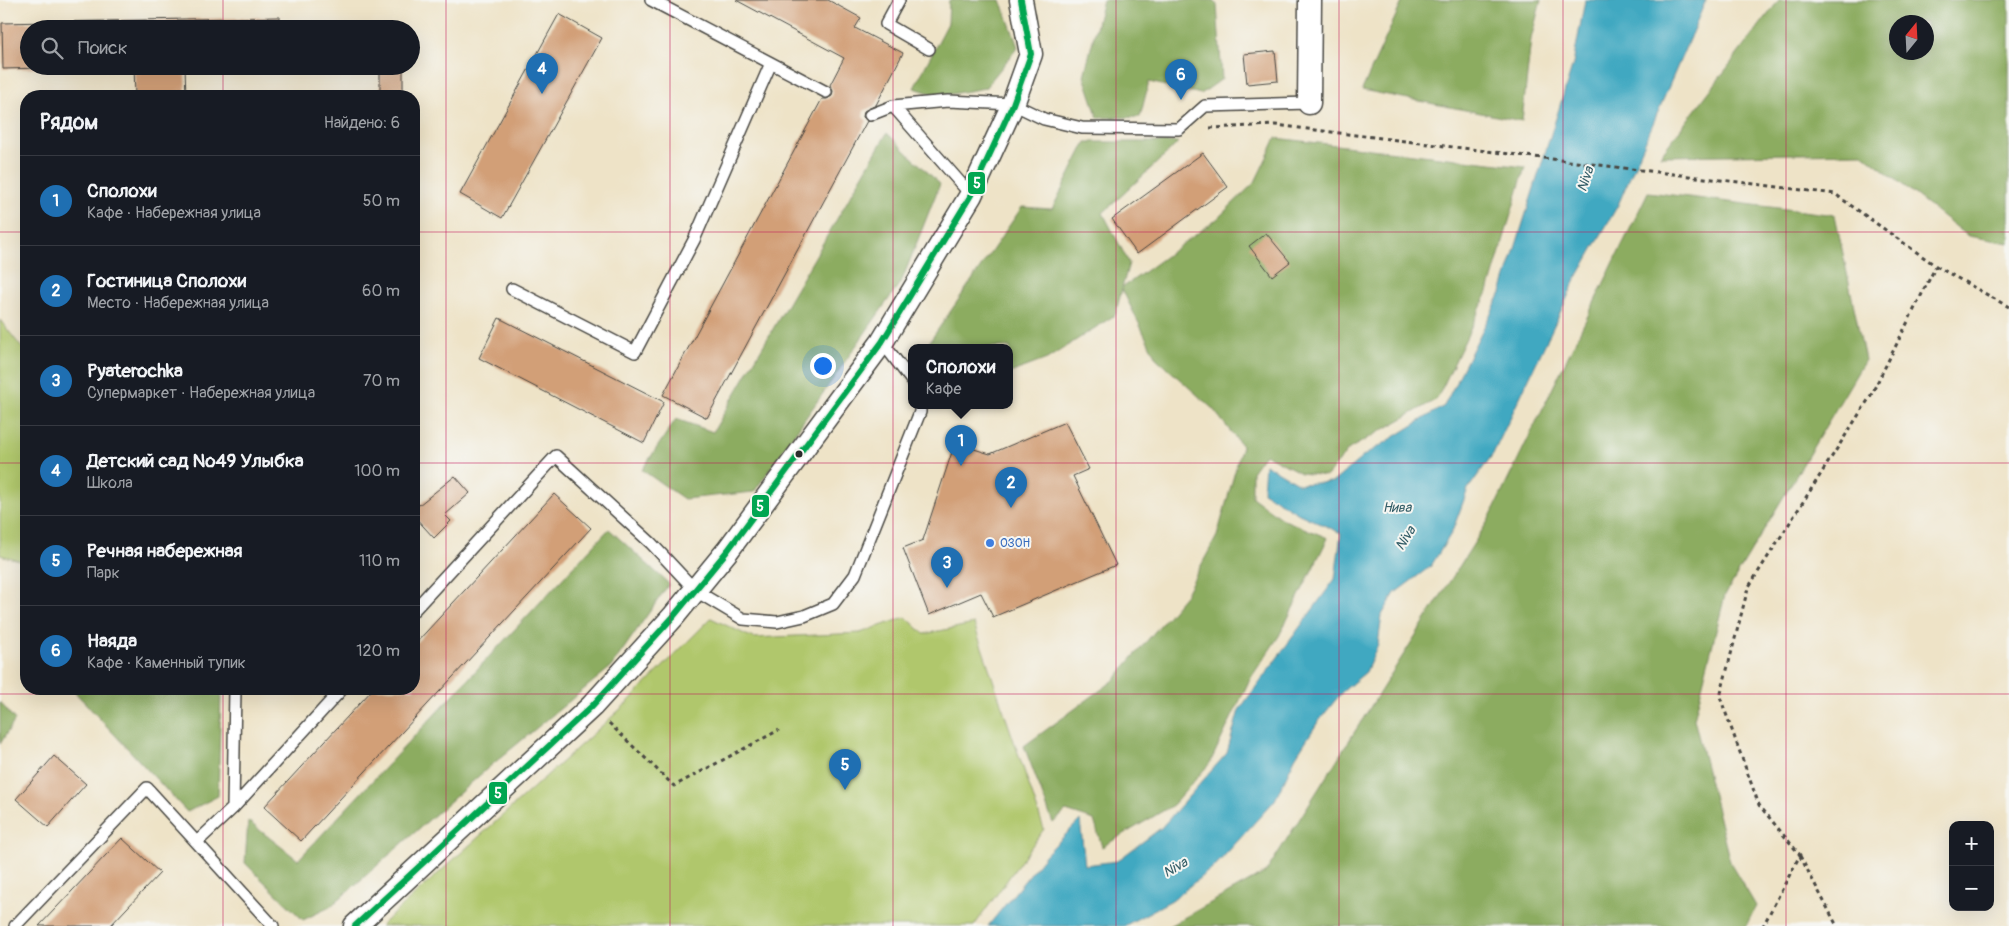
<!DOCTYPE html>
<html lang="ru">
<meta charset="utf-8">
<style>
:root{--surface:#171b24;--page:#242831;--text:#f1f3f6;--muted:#9ea1a6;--line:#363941;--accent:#1f6fb2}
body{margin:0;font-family:Pangolin,sans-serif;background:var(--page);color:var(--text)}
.controls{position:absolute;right:15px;bottom:15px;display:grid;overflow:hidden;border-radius:10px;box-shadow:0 5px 20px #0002}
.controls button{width:45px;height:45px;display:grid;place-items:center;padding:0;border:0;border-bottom:1px solid var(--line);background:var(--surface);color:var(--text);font:25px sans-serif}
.compass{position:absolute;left:1889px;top:15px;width:45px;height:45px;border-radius:50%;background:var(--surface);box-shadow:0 5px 20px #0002;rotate:18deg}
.you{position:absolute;left:822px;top:365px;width:18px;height:18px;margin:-12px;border:4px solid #fff;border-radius:50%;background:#1a73e8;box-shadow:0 0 0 8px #1a73e833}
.badge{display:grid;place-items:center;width:32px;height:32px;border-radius:50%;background:var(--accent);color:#fff;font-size:16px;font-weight:700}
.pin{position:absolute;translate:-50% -41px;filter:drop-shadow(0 1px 2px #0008)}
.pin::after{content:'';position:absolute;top:26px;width:18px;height:15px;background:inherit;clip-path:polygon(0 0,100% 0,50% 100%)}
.popup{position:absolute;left:908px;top:344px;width:105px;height:65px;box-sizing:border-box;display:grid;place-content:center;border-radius:10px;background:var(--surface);filter:drop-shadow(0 1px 4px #0005);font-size:16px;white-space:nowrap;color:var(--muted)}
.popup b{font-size:19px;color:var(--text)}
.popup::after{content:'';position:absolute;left:50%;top:100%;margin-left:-10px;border:10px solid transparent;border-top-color:var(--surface)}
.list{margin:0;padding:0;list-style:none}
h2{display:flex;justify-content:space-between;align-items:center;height:65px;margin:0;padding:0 20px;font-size:21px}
h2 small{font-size:16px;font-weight:400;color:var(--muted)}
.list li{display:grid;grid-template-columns:32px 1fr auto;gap:15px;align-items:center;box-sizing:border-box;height:90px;padding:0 20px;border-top:1px solid var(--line)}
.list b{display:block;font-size:19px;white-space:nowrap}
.list p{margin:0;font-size:16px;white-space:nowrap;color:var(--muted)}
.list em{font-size:16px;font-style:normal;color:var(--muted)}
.icon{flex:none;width:28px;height:28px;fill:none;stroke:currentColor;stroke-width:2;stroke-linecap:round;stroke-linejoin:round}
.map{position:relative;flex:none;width:2009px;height:926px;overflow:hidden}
.search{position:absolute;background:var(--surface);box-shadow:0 5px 20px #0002;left:20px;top:20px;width:400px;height:55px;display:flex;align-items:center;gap:12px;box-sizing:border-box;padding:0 18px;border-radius:28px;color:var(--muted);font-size:19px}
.panel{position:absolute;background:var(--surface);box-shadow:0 5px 20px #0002;left:20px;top:90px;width:400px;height:605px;border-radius:20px}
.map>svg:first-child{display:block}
.green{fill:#b0c76c;stroke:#6e794c}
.forest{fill:#8cac60;stroke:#5c6c46;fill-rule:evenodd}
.water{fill:#40a8c1;stroke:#366a76}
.building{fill:#d29f77}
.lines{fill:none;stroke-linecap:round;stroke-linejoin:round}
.lane-casing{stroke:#484742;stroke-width:14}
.street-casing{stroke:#484742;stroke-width:25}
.path{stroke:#484742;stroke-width:3;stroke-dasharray:4 4;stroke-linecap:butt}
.lane{stroke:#fff;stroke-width:11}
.street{stroke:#fff;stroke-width:22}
.bus-1-casing{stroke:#f6f6f2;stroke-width:10}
.bus-1{stroke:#00a651;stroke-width:6}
.grid{fill:none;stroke:#c2185b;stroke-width:1;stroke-opacity:0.55}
.bus-dot{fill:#2b2b2b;stroke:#f6f6f2;stroke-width:2}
.shop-dot{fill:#3f7fe0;stroke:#f6f6f2;stroke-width:2}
.labels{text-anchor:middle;stroke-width:4;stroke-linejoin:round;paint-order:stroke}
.shop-label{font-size:12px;fill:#366cbe;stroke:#f6f6f2;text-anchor:start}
.water-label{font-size:14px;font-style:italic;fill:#335d67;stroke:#f6f6f2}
.line-badge{stroke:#f6f6f2;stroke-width:2}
.badge-label{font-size:14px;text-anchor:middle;font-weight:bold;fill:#fff}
</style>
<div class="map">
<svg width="2009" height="926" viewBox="0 0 2009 926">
<rect width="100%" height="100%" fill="#f6f6f2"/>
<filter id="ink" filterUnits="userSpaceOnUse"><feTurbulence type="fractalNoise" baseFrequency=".02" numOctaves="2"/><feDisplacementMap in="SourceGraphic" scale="10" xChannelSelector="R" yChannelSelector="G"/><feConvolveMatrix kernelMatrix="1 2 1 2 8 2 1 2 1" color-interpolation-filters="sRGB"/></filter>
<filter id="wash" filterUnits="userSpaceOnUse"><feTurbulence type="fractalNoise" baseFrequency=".0096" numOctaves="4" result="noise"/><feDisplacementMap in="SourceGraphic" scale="20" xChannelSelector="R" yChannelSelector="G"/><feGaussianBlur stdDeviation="1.12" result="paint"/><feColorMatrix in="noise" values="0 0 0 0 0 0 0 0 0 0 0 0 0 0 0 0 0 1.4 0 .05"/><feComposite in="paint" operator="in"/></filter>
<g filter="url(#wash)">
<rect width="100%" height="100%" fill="#eee3c7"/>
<path class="green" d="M0 320 26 353V562L0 555Z
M906 617 924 634 974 624 1044 829 974 926H380L625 705 711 618 753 638 860 633Z"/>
<path class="forest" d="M949 0H1001L1018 47 985 88 940 96 914 88 948 23Z
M1103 0H1213L1217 5 1222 79 1201 94 1149 82 1140 117 1098 118 1084 76Z
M1403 0H1541L1531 39 1522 121 1362 90Z
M1779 0H2009V243L1968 236 1862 153 1660 156ZM1896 22H1926V52H1896Z
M887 133 940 184 902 280 754 492 684 499 642 470 676 419 713 432Z
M1276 138 1525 167 1488 292 1437 399 1349 449 1327 476 1301 473 1265 454 1252 472V497L1282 519 1328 538 1279 636 1250 679 1210 763 1173 805 1102 847 1094 820 1066 811 1053 823 1024 746 1113 681 1184 597 1217 536 1242 446 1213 409 1156 358 1122 289 1115 315 1047 359 1010 373V347H926L1022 207 1052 209 1086 142H1179L1103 213 1129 263 1122 288 1217 219 1255 182Z
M1648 192 1835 215 1865 360 1725 595 1694 719 1730 862 1756 906 1746 926H1169L1266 872 1488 521Z
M609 529 669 584 611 667 488 768 330 907 303 920 245 863 248 821 298 860Z
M72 689H221L218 796 187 812Z
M0 702 15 720 0 744Z"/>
<path class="water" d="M1585 0H1706L1618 205 1576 279 1493 454 1468 489 1452 532 1431 566 1395 593 1382 615 1378 645 1366 672 1342 692 1318 722 1295 758 1275 800 1216 865 1172 900 1124 926H988L1047 853 1080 820 1085 865 1117 861 1161 828 1227 753 1239 710 1335 579 1341 533 1299 514 1263 492 1265 464 1299 484 1333 482 1365 455 1444 406 1501 293 1573 64Z"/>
<g id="blocks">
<path class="building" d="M736 0H828L861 18 855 28 903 53 876 105 864 111 863 117 867 121 707 418 663 395 822 99H827L832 96 833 91 830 85 844 58Z
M559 14 602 38 502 218 460 194Z
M280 17V29H29V66H123L3 69 2 23Z
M1275 51 1278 81 1247 84 1244 54Z
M134 66H205L185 67 186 96H135Z
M380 66H403V96H380Z
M1203 153 1228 187 1137 254 1112 219Z
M1266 233 1290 262 1272 276 1249 246Z
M499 318 664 402 644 443 479 358Z
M1065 422 1089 469 1073 476 1116 565 993 617 981 593 929 615 903 548 923 540 955 443 990 454Z
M455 476 470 493 445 515 451 521 434 538 414 516V509Z
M554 494 591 528 301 841 264 807 373 689H414V645Z
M54 756 86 784 48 827 16 799Z
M122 838 160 873 110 926H39Z"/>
</g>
</g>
<g filter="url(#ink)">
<use href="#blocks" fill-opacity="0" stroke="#484742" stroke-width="1"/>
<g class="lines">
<g class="lane-casing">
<path id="lane" d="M651 0 826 92
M899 0 886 24 929 49
M893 106 971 195
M870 115 893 106 948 101 1013 104 1044 119 1082 128 1179 129 1205 106 1309 103
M512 289 635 352 694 240 771 63
M882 342 912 381
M414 610 556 456 651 543 696 591 743 619 777 622 804 616 833 604 855 575 920 412V405
M233 808 342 689
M197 842 233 808 235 689
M15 926 147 788 273 926"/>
</g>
<g class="street-casing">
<path id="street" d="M1309 103 1310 0
M355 926 592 706 673 617 728 550 882 342 971 195 1013 104 1031 54 1021 0"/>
</g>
<path class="path" d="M1210 128 1275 125 1835 194 1936 266 1870 397 1748 588 1720 697 1759 805 1800 855 1763 926
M1936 266 2009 307
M609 723 674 786 779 730
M1800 856 1837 926"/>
<use href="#lane" class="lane"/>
<use href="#street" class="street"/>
<g class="bus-1-casing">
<path id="bus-1" d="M355 926 592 706 673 617 728 550 882 342 971 195 1013 104 1031 54 1021 0"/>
</g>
<use href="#bus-1" class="bus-1"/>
</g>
</g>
<path class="grid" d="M223 0V29M446 0V926M670 0V926M893 0V926M1116 0V926M1339 0V926M1563 0V926M1786 0V926M223 66V96M0 232H26M414 232H2009M0 463H26M414 463H2009M223 689V926M0 694H2009"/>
<circle class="bus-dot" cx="799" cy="454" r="4.5"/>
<circle class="shop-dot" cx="990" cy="543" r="5"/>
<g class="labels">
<g class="shop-label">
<text x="1000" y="547">ОЗОН</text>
</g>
<g class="water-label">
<text transform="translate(1585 179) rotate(-72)" y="5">Niva</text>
<text x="1397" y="512">Нива</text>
<text transform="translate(1405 538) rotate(-58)" y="5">Niva</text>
<text transform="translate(1175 867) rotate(-30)" y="5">Niva</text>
</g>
</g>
<g class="line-badge">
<rect x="967" y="171" width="19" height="24" rx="5" fill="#00a651"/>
<rect x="751" y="494" width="19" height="24" rx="5" fill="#00a651"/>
<rect x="488" y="781" width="20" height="24" rx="5" fill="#00a651"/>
</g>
<g class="badge-label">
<text x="977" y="188">5</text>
<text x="760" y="511">5</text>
<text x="498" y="798">5</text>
</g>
</svg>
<div class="controls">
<button>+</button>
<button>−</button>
</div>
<svg class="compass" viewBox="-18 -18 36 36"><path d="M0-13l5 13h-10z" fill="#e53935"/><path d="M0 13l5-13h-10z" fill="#9ea1a6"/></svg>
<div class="you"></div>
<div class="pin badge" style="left:961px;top:466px">1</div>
<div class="popup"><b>Сполохи</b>Кафе</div>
<div class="pin badge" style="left:1011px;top:508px">2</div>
<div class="pin badge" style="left:947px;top:588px">3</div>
<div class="pin badge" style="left:542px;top:94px">4</div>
<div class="pin badge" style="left:845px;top:790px">5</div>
<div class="pin badge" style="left:1181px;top:100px">6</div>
<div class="search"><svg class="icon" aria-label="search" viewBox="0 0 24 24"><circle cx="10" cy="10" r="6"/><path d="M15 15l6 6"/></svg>Поиск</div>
<section class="panel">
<h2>Рядом<small>Найдено: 6</small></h2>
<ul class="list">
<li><span class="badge">1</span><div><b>Сполохи</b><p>Кафе · Набережная улица</p></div><em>50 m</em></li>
<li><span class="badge">2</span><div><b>Гостиница Сполохи</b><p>Место · Набережная улица</p></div><em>60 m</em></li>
<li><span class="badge">3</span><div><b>Pyaterochka</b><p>Супермаркет · Набережная улица</p></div><em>70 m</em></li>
<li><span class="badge">4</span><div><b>Детский сад №49 Улыбка</b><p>Школа</p></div><em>100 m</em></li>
<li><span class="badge">5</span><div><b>Речная набережная</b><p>Парк</p></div><em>110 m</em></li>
<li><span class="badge">6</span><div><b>Наяда</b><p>Кафе · Каменный тупик</p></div><em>120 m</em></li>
</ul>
</section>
</div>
